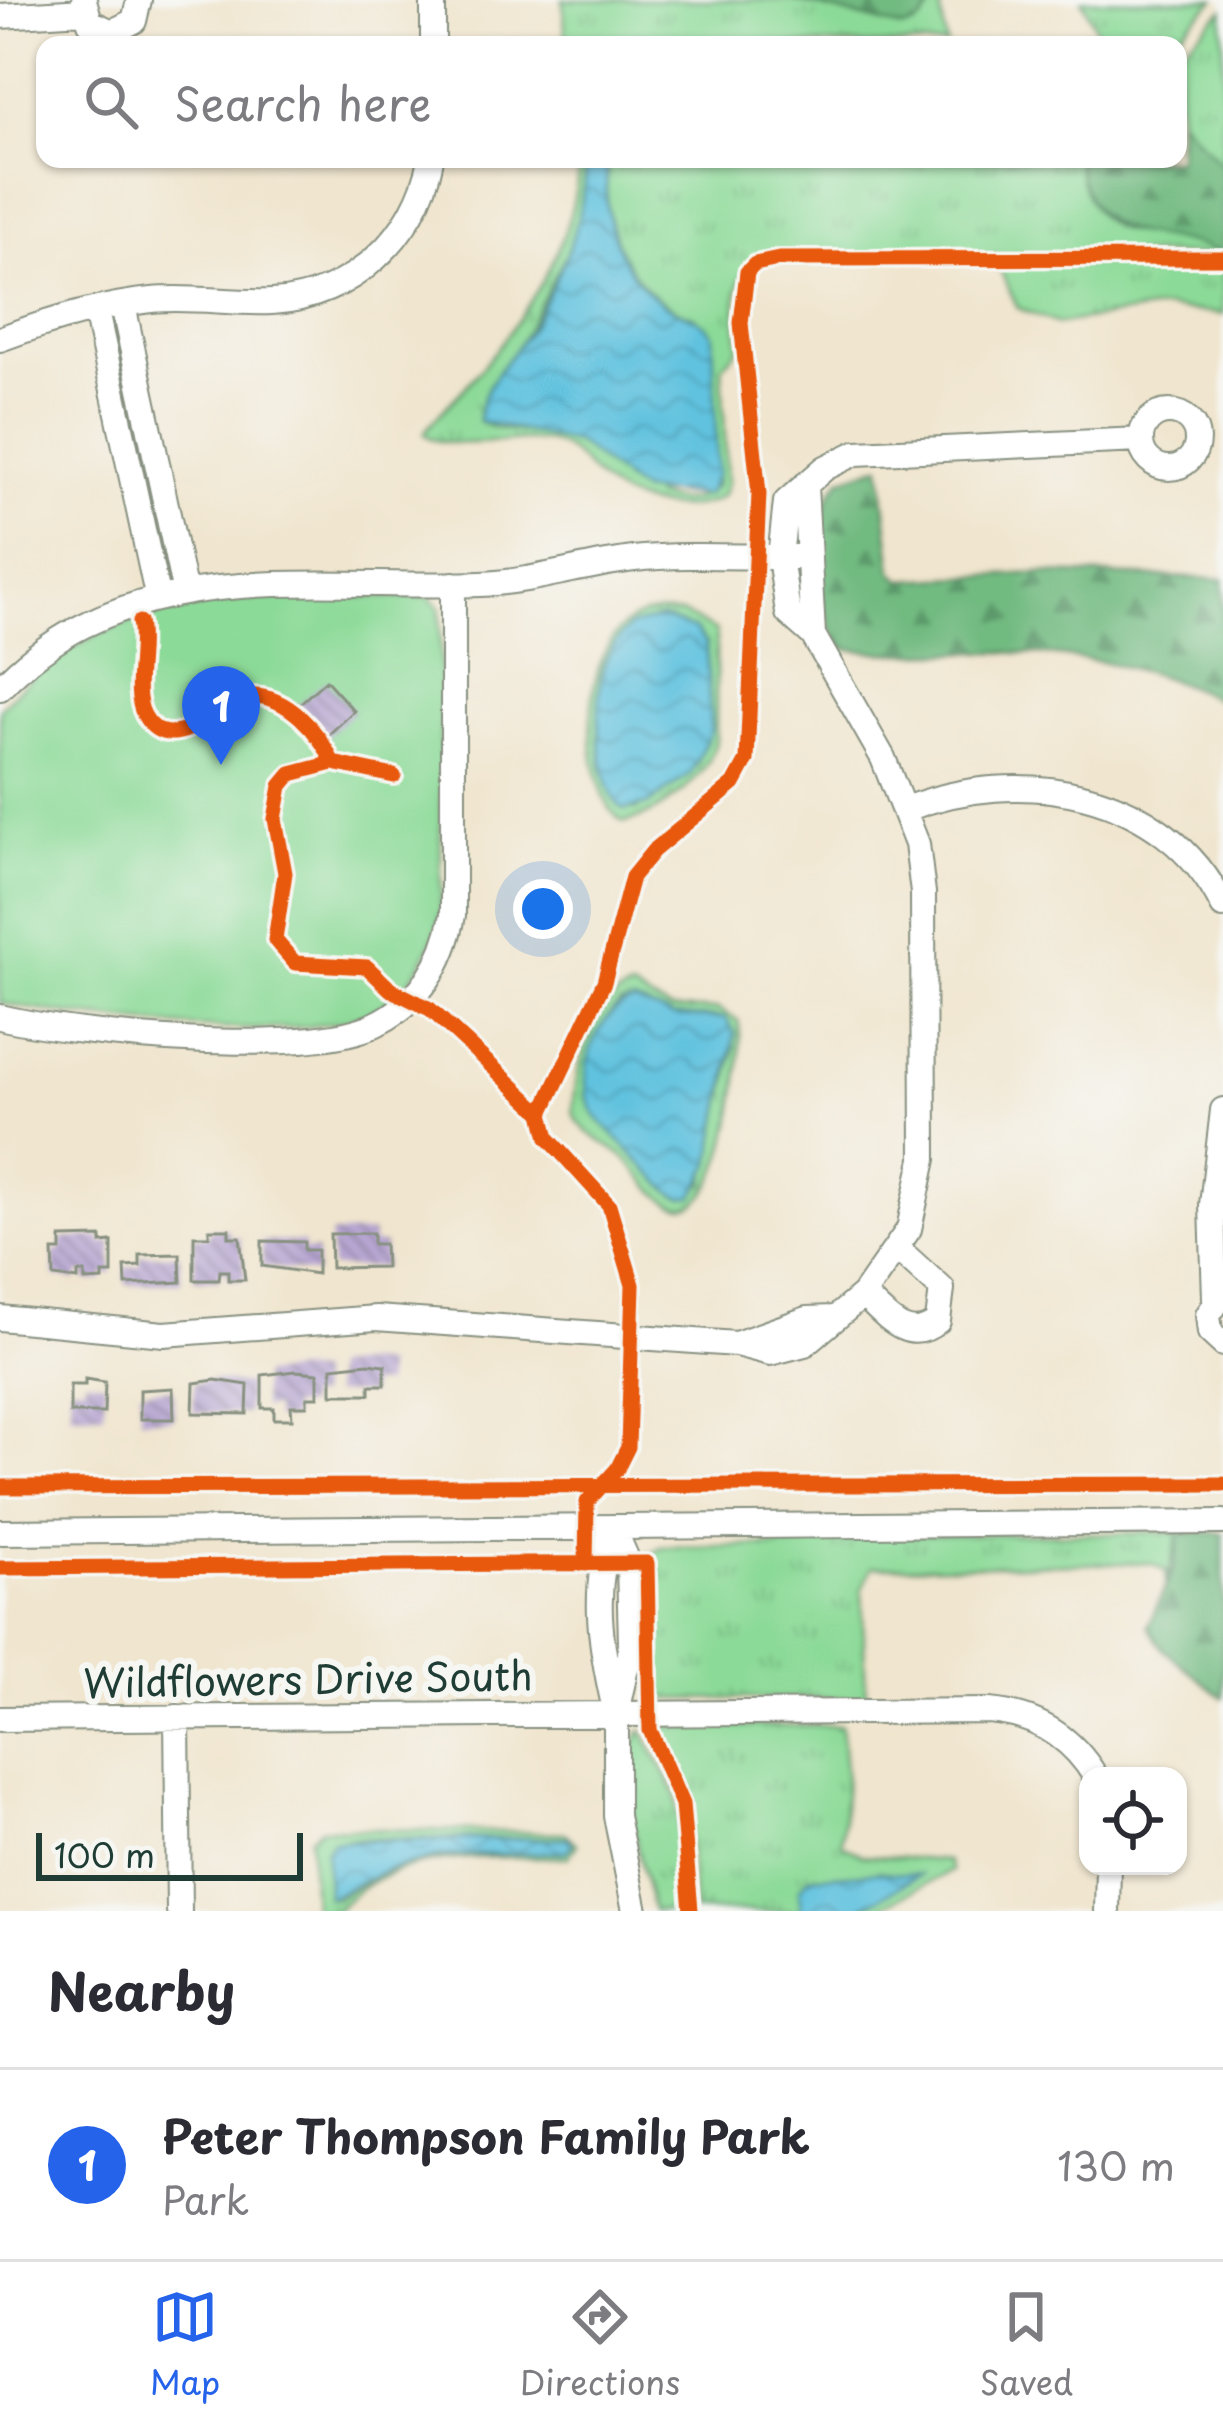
<!DOCTYPE html>
<style>
:root{--surface:#fff;--page:#f2f2f3;--text:#2b2b33;--muted:#7c7c81;--line:#e1e1e2;--accent:#2563eb}
body{margin:0;font-family:"Playpen Sans",sans-serif;background:var(--page);color:var(--text)}
.controls{position:absolute;right:36px;bottom:36px;display:grid;overflow:hidden;border-radius:24px;box-shadow:0 3px 9px #0004}
.controls button{width:108px;height:108px;display:grid;place-items:center;padding:0;border:0;border-bottom:3px solid var(--line);background:var(--surface);color:var(--text);font:60px sans-serif}
.scale{position:absolute;left:36px;bottom:30px;width:267px;box-sizing:border-box;padding-left:12px;border:6px solid #1f3d34;border-top:0;font-size:33px;line-height:42px;white-space:nowrap;color:#1f3d34;-webkit-text-stroke:9px #f6f6f2;paint-order:stroke}
.you{position:absolute;left:543px;top:909px;width:42px;height:42px;margin:-30px;border:9px solid #fff;border-radius:50%;background:#1a73e8;box-shadow:0 0 0 18px #1a73e833}
.badge{display:grid;place-items:center;width:78px;height:78px;border-radius:50%;background:var(--accent);color:#fff;font-size:39px;font-weight:700}
.pin{position:absolute;translate:-50% -99px;filter:drop-shadow(0 3px 6px #0008)}
.pin::after{content:'';position:absolute;top:63px;width:42px;height:36px;background:inherit;clip-path:polygon(0 0,100% 0,50% 100%)}
.list{margin:0;padding:0;list-style:none}
h2{display:flex;justify-content:space-between;align-items:center;height:156px;margin:0;padding:0 48px;font-size:51px}
h2 small{font-size:39px;font-weight:400;color:var(--muted)}
.list li{display:grid;grid-template-columns:78px 1fr auto;gap:36px;align-items:center;box-sizing:border-box;height:192px;padding:0 48px;border-top:3px solid var(--line)}
.list b{display:block;font-size:45px;white-space:nowrap}
.list p{margin:0;font-size:39px;white-space:nowrap;color:var(--muted)}
.list em{font-size:39px;font-style:normal;color:var(--muted)}
.icon{flex:none;width:66px;height:66px;fill:none;stroke:currentColor;stroke-width:2;stroke-linecap:round;stroke-linejoin:round}
.map{position:relative;flex:none;width:1223px;height:1911px;overflow:hidden}
.search{position:absolute;background:var(--surface);box-shadow:0 3px 9px #0004;left:36px;right:36px;top:36px;height:132px;display:flex;align-items:center;gap:30px;box-sizing:border-box;padding:0 42px;border-radius:24px;color:var(--muted);font-size:45px}
.sheet{height:348px;background:var(--surface)}
nav{display:flex;justify-content:space-around;align-items:center;box-sizing:border-box;height:168px;border-top:3px solid var(--line);background:var(--surface);font-size:33px;color:var(--muted)}
nav a{display:grid;justify-items:center;gap:6px}
nav .on{color:var(--accent)}
.map>svg:first-child{display:block}
.grass{fill:url(#grass-tufts);stroke:#568c66;stroke-width:3;fill-rule:evenodd}
.forest{fill:url(#forest-firs);stroke:#487c5a;stroke-width:3}
.park{fill:#8cda98;stroke:#568c66;stroke-width:3}
.water{fill:url(#water-waves);stroke:#40808a;stroke-width:3}
.building{fill:url(#building-back-hatch)}
.lines{fill:none;stroke-linecap:round;stroke-linejoin:round}
.minor-casing{stroke:#889181;stroke-width:28}
.minor{stroke:#fff;stroke-width:24}
.cycleway-casing{stroke:#f6f6f2;stroke-width:22}
.cycleway{stroke:#e8590c;stroke-width:15}
.labels{text-anchor:middle;stroke-width:12;stroke-linejoin:round;paint-order:stroke}
.street-label{font-size:39px;fill:#1f3d34;stroke:#f6f6f2}
</style>
<div class="map">
<svg width="1223" height="1911" viewBox="0 0 1223 1911">
<defs>
<pattern id="grass-tufts" width="24" height="20" patternUnits="userSpaceOnUse" patternTransform="scale(3)"><rect width="24" height="20" fill="#8cda98"/><path d="M3 7l-1-3M5 7V3M7 7l1-3M15 17l-1-3M17 17v-4M19 17l1-3" fill="none" stroke="#78bc84"/></pattern>
<pattern id="forest-firs" width="22" height="20" patternUnits="userSpaceOnUse" patternTransform="scale(3)"><rect width="22" height="20" fill="#71ba80"/><path d="M5 1l3.5 6h-7zM16 11l3.5 6h-7z" fill="#5c986a"/></pattern>
<pattern id="water-waves" width="16" height="10" patternUnits="userSpaceOnUse" patternTransform="scale(3)"><rect width="16" height="10" fill="#61c2df"/><path d="M0 5q4-4 8 0t8 0" fill="none" stroke="#4f9fb6"/></pattern>
<pattern id="building-back-hatch" width="6" height="6" patternUnits="userSpaceOnUse" patternTransform="scale(3)"><rect width="6" height="6" fill="#b7a6d1"/><path d="M-1 5l2 2M0 0l6 6M5-1l2 2" fill="none" stroke="#9488aa"/></pattern>
</defs>
<rect width="100%" height="100%" fill="#f6f6f2"/>
<filter id="ink" filterUnits="userSpaceOnUse"><feTurbulence type="fractalNoise" baseFrequency=".00833" numOctaves="2"/><feDisplacementMap in="SourceGraphic" scale="24" xChannelSelector="R" yChannelSelector="G"/><feConvolveMatrix kernelMatrix="1 2 1 2 8 2 1 2 1" color-interpolation-filters="sRGB"/></filter>
<filter id="wash" filterUnits="userSpaceOnUse"><feTurbulence type="fractalNoise" baseFrequency=".004" numOctaves="4" result="noise"/><feDisplacementMap in="SourceGraphic" scale="48" xChannelSelector="R" yChannelSelector="G"/><feGaussianBlur stdDeviation="2.7" result="paint"/><feColorMatrix in="noise" values="0 0 0 0 0 0 0 0 0 0 0 0 0 0 0 0 0 1.4 0 .05"/><feComposite in="paint" operator="in"/></filter>
<g filter="url(#wash)">
<rect width="100%" height="100%" fill="#f0e5ce"/>
<path class="grass" d="M563 0H793L903 28 916 25 939 0 947 45H566Z
M1082 0H1215L1167 45H1104Z
M1223 10V166L1178 118V53Z
M579 159H587L577 234 479 421C498 435 537 429 561 436 605 450 667 536 716 485L714 403 695 317C628 298 597 223 609 159H1077C1099 278 1161 205 1218 254L779 255C727 259 736 308 739 348L722 367 727 483 723 495C696 517 634 507 608 487 588 473 576 448 550 442 520 435 440 454 424 433 438 413 459 396 474 377 528 312 575 245 579 159Z
M1223 262V314L1164 308 1058 324 1018 308 997 264Z
M659 612 683 614 716 631V741C709 777 662 814 625 822 583 807 566 618 659 612ZM661 618 694 629 706 644 711 731 691 773 635 810 602 770 601 683 603 669 631 626Z
M632 990 671 1010 718 1009 738 1021C747 1054 727 1206 685 1207 663 1208 642 1175 628 1161 611 1144 581 1135 573 1112 575 1075 589 999 632 990ZM622 1004H642L672 1016 718 1017 735 1046 704 1184C644 1159 569 1127 594 1050 600 1031 605 1014 622 1004Z
M1179 1533 1166 1585V1571L1151 1563 872 1567 862 1589 866 1698 656 1699 654 1693 651 1561 642 1558 661 1547 805 1545 806 1536Z
M841 1725 846 1781 841 1844 862 1855 947 1861 951 1871 873 1911H694L687 1809 655 1727Z
M642 1730 676 1794 687 1911H653C641 1867 613 1769 642 1730Z
M321 1828 565 1833 577 1845 568 1857C489 1859 393 1846 336 1911H313L310 1838ZM567 1838 571 1840 408 1863 334 1898 347 1839Z"/>
<path class="forest" d="M793 0H935L922 21 903 28Z
M1178 118 1223 166V254C1157 224 1090 255 1077 159H1178Z
M881 465 893 572 902 580 1042 573 1223 579V703C1154 665 1065 653 987 652 937 652 888 657 838 647 815 596 802 526 841 479Z
M1179 1533H1223V1698L1164 1650 1148 1626 1174 1568Z"/>
<path class="park" d="M429 597 440 608 441 909C434 953 410 992 369 1012 297 1047 81 1019 0 1003V709C111 580 274 598 429 597Z"/>
<path class="water" d="M587 159H609C599 212 617 274 665 305 683 316 701 316 713 334L717 474 707 495 641 492 577 443 479 421C477 386 516 354 532 325 563 271 584 221 587 159Z
M661 618 694 629 706 644 711 731 691 773 647 805 624 810C595 790 595 697 604 665 609 650 619 637 630 626Z
M635 1002 672 1016 725 1018 735 1033 711 1164 693 1197C684 1198 683 1199 674 1194 667 1190 599 1121 594 1113 573 1079 595 1007 635 1002Z
M568 1838 572 1845 566 1852 441 1856 386 1870 327 1898 326 1850 332 1841Z
M880 1872 920 1875 855 1911H801L799 1889 809 1877Z"/>
<g id="blocks">
<path class="building" d="M326 680 354 711 324 739 295 708Z
M209 1229H229V1237H240L245 1280H228V1271H220L219 1280H194V1236H209Z
M373 1233V1244H384L385 1267 331 1268 330 1234Z
M101 1237V1243L112 1242V1274H103V1280L85 1281V1273H78V1280L54 1277 53 1251H61V1238Z
M262 1241 304 1242V1250H317V1274L262 1266Z
M180 1254 181 1282 126 1285 125 1267 140 1266V1255Z
M368 1363 385 1365V1385H370V1394H332V1367Z
M296 1371 318 1373V1397H307V1406H291L292 1419H274V1408H262V1375Z
M85 1379 105 1382 104 1413H70V1385H85Z
M215 1380 248 1385 247 1414 193 1413 194 1383Z
M173 1388 174 1419H140V1390Z"/>
</g>
</g>
<g filter="url(#ink)">
<use href="#blocks" fill-opacity="0" stroke="#889181" stroke-width="3"/>
<g class="lines">
<g class="minor-casing">
<path id="minor" d="M84 0 90 22 112 32 134 21 139 0
M433 0V45
M0 16 84 11
M123 305 184 589
M96 311 157 595
M0 339C48 321 100 305 152 300 192 296 232 304 272 302 351 298 417 236 431 159
M1141 440a28 28 0 1 1 56 0a28 28 0 1 1-56 0Z
M805 485 813 635
M0 688C129 552 313 590 481 584 533 582 582 565 634 559 690 553 749 558 806 557
M906 809C1019 764 1166 789 1223 906
M0 1017C77 1036 308 1058 376 1024 420 1003 445 961 453 915V584
M1223 1294 1208 1315 1210 1332 1223 1344
M863 1295C885 1315 908 1347 938 1321L942 1289 899 1250
M1215 1299 1212 1205 1223 1110
M0 1318 164 1334 376 1318 736 1344 770 1353 805 1344 863 1295 909 1229 924 1159 923 893 917 844 883 758 813 635 788 613 780 557 786 502 825 468 856 453 1140 440
M736 1344 807 1319 833 1318
M613 1527 629 1564 631 1645 616 1713V1816L635 1911
M613 1527C591 1587 600 1644 614 1705
M0 1532 1223 1522
M177 1717 179 1911
M0 1719 989 1711C1035 1715 1071 1736 1095 1776
M1107 1911 1108 1866"/>
</g>
<use href="#minor" class="minor"/>
<g class="cycleway-casing">
<path id="cycleway" d="M139 622C145 650 131 691 144 715 171 764 225 698 250 696 287 694 320 733 333 763
M394 776 333 763 291 774 281 786 275 819 285 873 275 940 295 963 367 967 390 989 430 1009 542 1113
M0 1487 1223 1484
M586 1564 587 1502 617 1469 628 1447 633 1285 609 1205 548 1138 542 1113 604 982 632 877 653 851 734 784 747 760 759 494 741 323 747 272 755 264 779 259 1223 258
M0 1568 647 1563 650 1730 682 1804 691 1911"/>
</g>
<use href="#cycleway" class="cycleway"/>
</g>
</g>
<g class="labels">
<g class="street-label">
<text transform="translate(308 1680) rotate(-1)" y="14">Wildflowers Drive South</text>
</g>
</g>
</svg>
<div class="controls">
<button><svg class="icon" aria-label="locate" viewBox="0 0 24 24"><circle cx="12" cy="12" r="6"/><path d="M12 2v4M12 18v4M2 12h4M18 12h4"/></svg></button>
</div>
<div class="scale">100 m</div>
<div class="you"></div>
<div class="pin badge" style="left:221px;top:765px">1</div>
<div class="search"><svg class="icon" aria-label="search" viewBox="0 0 24 24"><circle cx="10" cy="10" r="6"/><path d="M15 15l6 6"/></svg>Search here</div>
</div>
<section class="sheet">
<h2>Nearby<small></small></h2>
<ul class="list">
<li><span class="badge">1</span><div><b>Peter Thompson Family Park</b><p>Park</p></div><em>130 m</em></li>
</ul>
</section>
<nav>
<a class="on"><svg class="icon" aria-label="map" viewBox="0 0 24 24"><path d="M3 6l6-2 6 2 6-2v14l-6 2-6-2-6 2zM9 4v14M15 6v14"/></svg>Map</a>
<a><svg class="icon" aria-label="directions" viewBox="0 0 24 24"><path d="M12 3l9 9-9 9-9-9zM9 14v-3h6M13 9l2 2-2 2"/></svg>Directions</a>
<a><svg class="icon" aria-label="saved" viewBox="0 0 24 24"><path d="M7 4h10v16l-5-4-5 4z"/></svg>Saved</a>
</nav>
